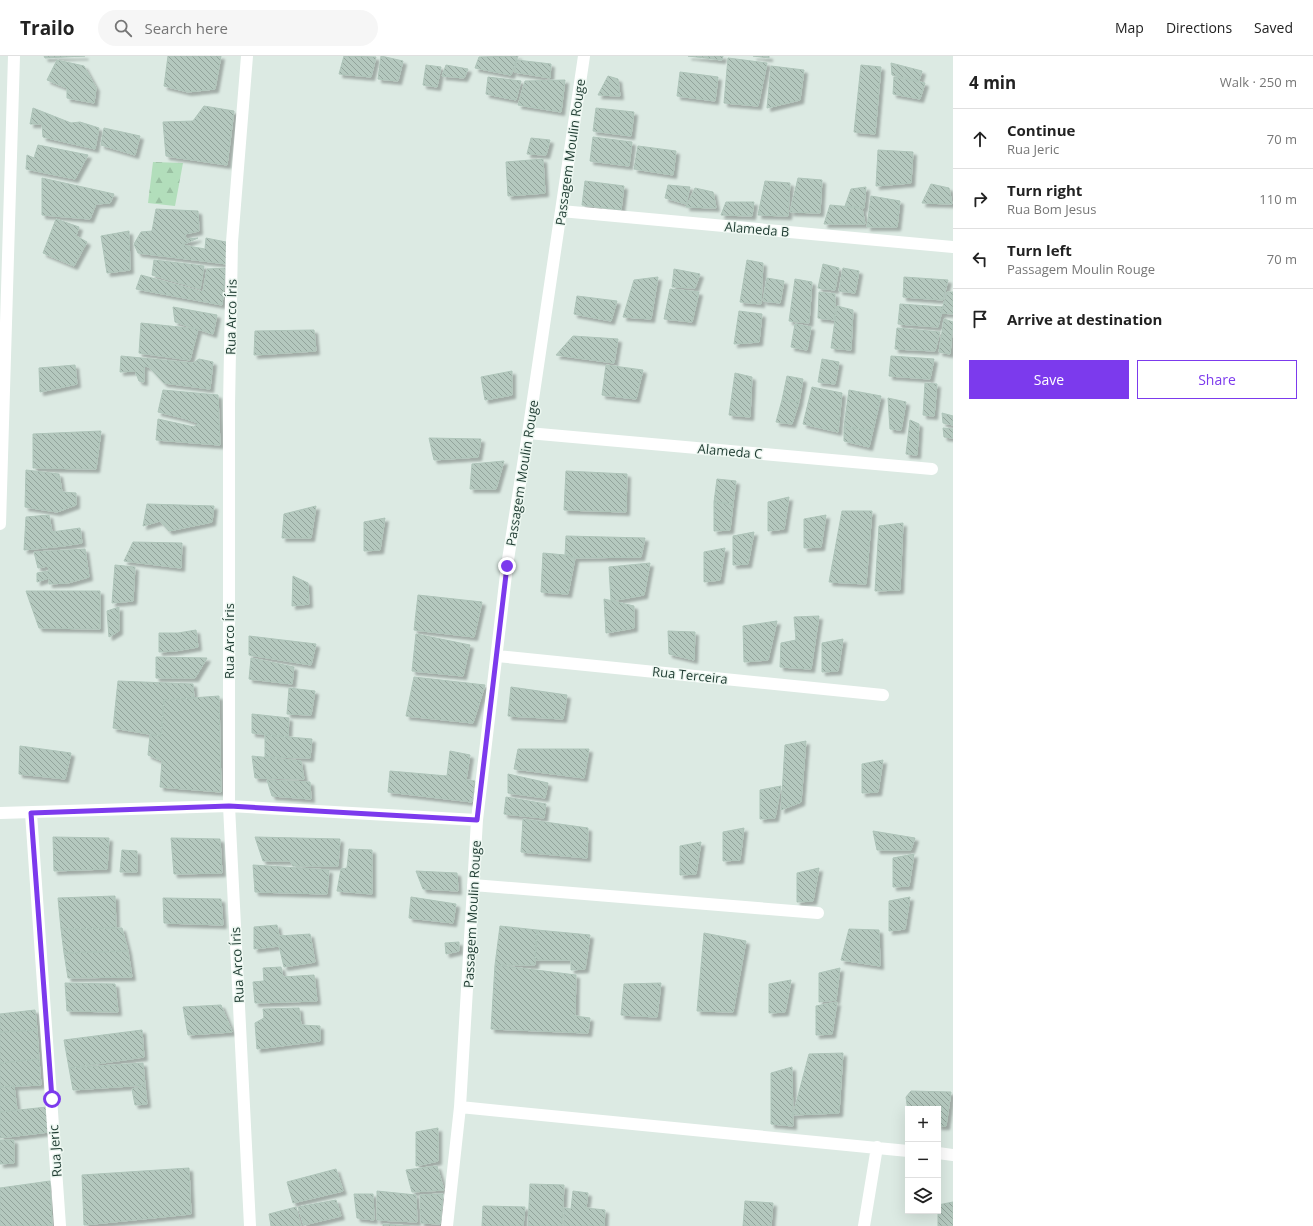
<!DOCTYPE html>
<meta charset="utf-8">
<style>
:root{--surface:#fff;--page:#f6f6f6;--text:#222;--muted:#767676;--line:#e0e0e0;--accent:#7c3aed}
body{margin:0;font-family:"Open Sans",sans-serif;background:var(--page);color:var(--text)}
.controls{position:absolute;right:12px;bottom:12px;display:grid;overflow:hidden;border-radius:0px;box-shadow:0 4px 16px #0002}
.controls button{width:36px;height:36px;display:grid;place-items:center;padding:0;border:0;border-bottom:1px solid var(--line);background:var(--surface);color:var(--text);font:20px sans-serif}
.stop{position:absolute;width:12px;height:12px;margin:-9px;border:3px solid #7c3aed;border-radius:50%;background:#fff}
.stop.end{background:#7c3aed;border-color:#fff;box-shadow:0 1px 4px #0008}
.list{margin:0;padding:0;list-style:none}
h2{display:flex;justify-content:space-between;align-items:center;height:52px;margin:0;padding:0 16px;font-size:17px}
h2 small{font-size:13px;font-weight:400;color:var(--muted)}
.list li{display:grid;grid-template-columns:26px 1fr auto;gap:12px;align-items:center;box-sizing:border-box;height:60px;padding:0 16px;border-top:1px solid var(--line)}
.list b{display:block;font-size:15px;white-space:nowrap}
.list p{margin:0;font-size:13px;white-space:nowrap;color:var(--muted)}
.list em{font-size:13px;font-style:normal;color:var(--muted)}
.actions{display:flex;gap:8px;padding:12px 16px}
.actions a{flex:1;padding:9px 0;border:1px solid var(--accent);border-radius:0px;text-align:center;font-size:14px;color:var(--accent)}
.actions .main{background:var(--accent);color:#fff}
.icon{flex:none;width:22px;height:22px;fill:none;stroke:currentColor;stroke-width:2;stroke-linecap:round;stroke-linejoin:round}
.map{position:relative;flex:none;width:953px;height:1170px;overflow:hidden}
header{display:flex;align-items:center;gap:24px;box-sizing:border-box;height:56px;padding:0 20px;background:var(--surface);border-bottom:1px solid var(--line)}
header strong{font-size:19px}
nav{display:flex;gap:22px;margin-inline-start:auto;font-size:14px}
.search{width:280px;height:36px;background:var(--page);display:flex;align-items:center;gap:10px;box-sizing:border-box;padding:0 14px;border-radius:22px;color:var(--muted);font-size:15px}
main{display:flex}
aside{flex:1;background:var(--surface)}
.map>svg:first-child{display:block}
.forest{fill:url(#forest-firs)}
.building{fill:url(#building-back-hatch);stroke:#aec4b9;filter:url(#shadow)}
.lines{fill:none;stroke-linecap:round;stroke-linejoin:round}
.street{stroke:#fff;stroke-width:12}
.route{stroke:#7c3aed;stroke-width:5}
.labels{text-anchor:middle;stroke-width:3;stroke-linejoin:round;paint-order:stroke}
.street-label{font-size:13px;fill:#1d3a30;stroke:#edf7f1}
</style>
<header>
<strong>Trailo</strong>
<div class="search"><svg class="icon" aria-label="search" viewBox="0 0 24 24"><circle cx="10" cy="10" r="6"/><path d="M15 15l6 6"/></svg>Search here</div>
<nav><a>Map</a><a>Directions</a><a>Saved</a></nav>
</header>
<main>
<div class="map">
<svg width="953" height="1170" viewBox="0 0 953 1170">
<defs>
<pattern id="forest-firs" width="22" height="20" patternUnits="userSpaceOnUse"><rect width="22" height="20" fill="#b2debb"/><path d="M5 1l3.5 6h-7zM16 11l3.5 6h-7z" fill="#99bfa1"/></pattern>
<pattern id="building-back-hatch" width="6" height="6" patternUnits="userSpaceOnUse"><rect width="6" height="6" fill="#b4c8be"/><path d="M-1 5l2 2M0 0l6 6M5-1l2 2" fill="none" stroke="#92a39b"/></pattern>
<filter id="shadow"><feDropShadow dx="3.5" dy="3.5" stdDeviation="1" flood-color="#0004"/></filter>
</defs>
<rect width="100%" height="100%" fill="#dceae3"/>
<path class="forest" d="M153 106 183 107 175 150 148 147Z"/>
<path class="building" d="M44 0H85L45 2Z
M168 0H221L215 33 188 36 164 30Z
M344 0 376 1 371 21 339 18Z
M381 0 403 5 398 25 378 23Z
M518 0 511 19 475 12 479 1Z
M688 0H723L722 4Z
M753 0H769V2Z
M728 2 767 7 758 50 724 47Z
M57 4 84 10 96 32 94 47 67 42V32L47 24Z
M517 4 551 8 550 22 514 16Z
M891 7 922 15 919 25 892 19Z
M426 9 441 11 437 31 423 29Z
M446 9 468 13 464 22 442 20Z
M861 9 881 11 875 78 854 76Z
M771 10 804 14 800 44 767 52Z
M680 16 718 21 715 45 677 40Z
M608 20 618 23 620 40 598 39Z
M488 21 521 25 516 44 486 38Z
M894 21 925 27 920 43 893 38Z
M565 24 561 56 518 49 525 25Z
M204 50 234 55 227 109 166 100 163 66 193 65Z
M33 52 71 67 80 66 99 72 95 93 43 81 42 68H30Z
M596 52 634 56 631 80 593 75Z
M104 72 140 80 135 99 101 89Z
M593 81 632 86 629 110 590 105Z
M531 82 550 84 546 99 527 98Z
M38 89 88 99 75 123 26 113 27 99 34 102Z
M638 90 676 95 673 119 634 113Z
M878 94 913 96 911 127 876 130Z
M543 103 545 137 508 140 506 106Z
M42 122 114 138 110 147 96 148 90 163 42 159Z
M798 122 822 124 820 157 790 156Z
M585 125 624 130 621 154 582 149Z
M765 125 790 127 788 160 758 159Z
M931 128 949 132 952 148 922 147Z
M668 129 690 131 686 148 665 142Z
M866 131 864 152 845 150 851 133Z
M695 132 713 136 716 152 686 151Z
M871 140 900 145 897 171H867Z
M726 146H754L752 160 721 159Z
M830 149 862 152 865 168H824Z
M156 153 198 155 199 175 185 178 186 183 198 182 182 189 205 193 206 182 226 186 227 208 138 197 134 188 141 176 152 175Z
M56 163 79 171 76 180 87 186 74 210 43 197Z
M129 175 130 214 107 217 101 180Z
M154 204 204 210 200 233 152 219Z
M747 204 763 207 761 248 740 246Z
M823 208 839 212 835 234 818 232Z
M226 212 222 249 136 233 141 219 203 236 207 213Z
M843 212 859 215 855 237 839 235Z
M674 213 700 218 695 232 672 231Z
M658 221 651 263 623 261 634 224Z
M904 221 948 224 943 244 903 241Z
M767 222 784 225 780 247 763 245Z
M795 223 812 226 809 267 789 265Z
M670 233 699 236 692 266 664 263Z
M819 236 835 238V264L818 262Z
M947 236H953V258L941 257Z
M577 240 617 245 611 265 574 258Z
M900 248 943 251 938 271 898 268Z
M837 250 853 254 851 294 831 292Z
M173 251 217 259 213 278 175 266Z
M739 255 762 258 759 286 734 288Z
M944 263 953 266 950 298 939 296Z
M141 267 198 273 190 304 139 297Z
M795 268 811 271 807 294 791 291Z
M897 272 940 276 935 295 895 293Z
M314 274 316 295 254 299 255 275Z
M573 280 618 283 614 307 556 299Z
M121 300 193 307 199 303 213 306 210 333 164 327 149 311 144 310V326L139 325 135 315 120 316Z
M891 300 934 303 930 323 889 320Z
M822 303 839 306 835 328 818 326Z
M75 309 77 328 40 336 39 312Z
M606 309 643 314 636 343 602 339Z
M512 315V339L485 344 481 321Z
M735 317 752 321 750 361 729 359Z
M787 320 803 323 799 346 782 344Z
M925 327 937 328 934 360 923 359Z
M812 331 842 337 838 376 803 368Z
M163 334 218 339 220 389 156 384 158 363 194 371 198 367 183 362 158 356Z
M849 334 881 340 873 374 844 371Z
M888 342 906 346 901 374 890 373Z
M782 344 799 346 792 368 776 366Z
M942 357 953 360V369L943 367Z
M910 364 919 368 917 399 906 398Z
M844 371 873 374 869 391 844 385Z
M943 372 953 373V382L944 381Z
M101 375 96 413 33 412V378Z
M429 382 481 383 478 401 434 404Z
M504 405 496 433H470L472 408Z
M26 414 59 418 62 436 76 437V449L57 456 25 451Z
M566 415 627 418 626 456 564 454Z
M717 423 736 425 733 448 714 446Z
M789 441 784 473 768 475V446Z
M714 446 733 448 730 474 714 475Z
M147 448 214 450 212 466 169 475 160 465 143 470Z
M316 450 311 482H282L284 458Z
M842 455H872L866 528 829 526Z
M49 459 52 476 80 472 82 487 63 490 24 494 26 461Z
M826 459 821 491 804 492V463Z
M385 462 380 494 364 495V466Z
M903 467 900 534 875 535 879 470Z
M754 476 748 508 733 509V480Z
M566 480 645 482 641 501 575 502 565 499Z
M133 486 182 487 181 512 124 505Z
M725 492 720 524 704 526V496Z
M85 493 89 521 68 527 49 528V522L37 526V517L49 515 48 510 38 512 34 496Z
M543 497 565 499 575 502 568 538 541 536Z
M650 507 644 539 611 545 609 511Z
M115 509 135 511 133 545 112 547Z
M293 520 308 527 309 548 292 550Z
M26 535H100V573L39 572Z
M418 539 482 546 474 581 414 574Z
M604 543 634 550V572L606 577Z
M119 551V575L109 581 107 555Z
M819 560 811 613 780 611 781 587 796 584 794 561Z
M777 565 768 604 744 606 743 570Z
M196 574 198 591 175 595 159 596V577H178Z
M668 575 695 576 694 604 669 598Z
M416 578 470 589 463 620 412 615Z
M249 580 316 588 311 609 249 599Z
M843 583 838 615 822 616V587Z
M156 601 207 602 195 622H156Z
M251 602 294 611 292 628 249 623Z
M414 621 485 629 473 667 406 660Z
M118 625 193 628 194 642 164 644 161 680 113 672Z
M511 631 567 639 563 663 508 660Z
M289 632 315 635 311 659 287 658Z
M219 640 221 736 160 731 162 705 148 699 150 679 161 680 164 644Z
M252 658 289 662 288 681 252 677Z
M265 679 312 683 310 702 265 701Z
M806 685 801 746 781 754 785 689Z
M20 690 71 697 65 723 19 718Z
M518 693H589L584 722 514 713Z
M450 695 470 699 466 724 475 725 472 746 388 736 390 715 447 720Z
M252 700 301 705 304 723 255 722Z
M883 704 878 736 862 737V708Z
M508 718 548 727 545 742 508 737Z
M267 724 310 726 311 743 272 740Z
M781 730 775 762 760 763V734Z
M506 741 546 748 544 762 504 758Z
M523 763 588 772 587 802 521 796Z
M744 772 740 804 723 805V776Z
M873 775 915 782 911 794H877Z
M53 781 109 782 107 813 54 815Z
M255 781 340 783 338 810H293L290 805H263Z
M171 782 220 783 222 817 174 818Z
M701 786 696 818 680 819V790Z
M349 793 372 794V838L337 835 341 813 347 812Z
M122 794 137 795V816H120Z
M914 798 909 830 893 831V802Z
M253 809 329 814 327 838 255 836Z
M819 812 813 845 797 846V817Z
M416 815 457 817 458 835 423 833Z
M115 840 116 872 61 873 58 842Z
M411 841 456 848 453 867 409 862Z
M910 841 905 873 889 875V845Z
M163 842 221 843 223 869 164 867Z
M277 869 279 880 310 878 315 906 284 911 279 890 254 893V871Z
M500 870 537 874 535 909H495Z
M122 872 128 895 64 897 61 873Z
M849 873 879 874 880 910 841 904Z
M537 874 590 879 585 913 571 914V904H535Z
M704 877 746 885 733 956 697 955Z
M459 886V895L446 898 445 887Z
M128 895 132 921 68 922 64 897Z
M495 909 576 919 575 960 590 962 588 977 491 973Z
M281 911 283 921 314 919 317 945 255 947 253 926 264 925 263 912Z
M840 912 836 944 819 946V917Z
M791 924 785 956 769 957V928Z
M65 927 115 928 118 956 67 955Z
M661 927 657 961 621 959 624 928Z
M837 946 832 978 816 979V950Z
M221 949 232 976 188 979 183 951Z
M299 952 301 969 320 970V985L257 993 255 967 264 962 263 953Z
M35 954 37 974 0 976V958Z
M37 974 39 1003 0 1007V976Z
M142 974 144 1001 69 1012 64 984Z
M843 997 839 1057 793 1059 809 998Z
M39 1003 41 1029 0 1031V1007Z
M143 1007 145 1029 73 1034 69 1012Z
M792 1011 793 1070 771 1068V1017Z
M145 1029 147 1048 135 1049 132 1033Z
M14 1030 17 1054 0 1056V1031Z
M911 1035 951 1036 946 1070H938V1053H908V1055L906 1041Z
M47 1051 49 1076 0 1082V1056Z
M438 1072V1105L416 1110V1076Z
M0 1084H14V1107L0 1108Z
M437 1110 444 1134 412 1136 406 1114Z
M189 1112 191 1158 84 1169 82 1119Z
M336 1113 343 1135 293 1147 287 1126Z
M50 1125 52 1170H0V1132Z
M530 1128 564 1129 562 1170H528Z
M377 1135 416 1139 417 1166 377 1164Z
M573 1135 588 1137 586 1152 605 1154 604 1170H564V1152L571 1153Z
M354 1138H373L374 1164 357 1162Z
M443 1138 440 1168 421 1167 420 1139Z
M336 1144 341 1160 304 1169 298 1151Z
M745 1145 773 1147 771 1170H743Z
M953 1146V1170H938V1149Z
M483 1150 525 1151 523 1170H482Z
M296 1151 301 1170H271L269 1158Z
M383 1168 410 1170H383Z"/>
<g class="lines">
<path class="street" d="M247 0 232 186 229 349V750L250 1170
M561 155 953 191
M528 377 932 413
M0 468 14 0
M497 600 883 639
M0 757 229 750 477 764
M31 757 60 1170
M473 829 818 857
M460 1051 908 1095
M938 1097 953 1099
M447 1170 460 1051 477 764 507 510 528 377 584 0
M864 1170 877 1091"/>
</g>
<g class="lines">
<path class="route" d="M52 1043 31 757 229 750 477 764 507 510"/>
</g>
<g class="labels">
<g class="street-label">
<text transform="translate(570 96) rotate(-82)" y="5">Passagem Moulin Rouge</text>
<text transform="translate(757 173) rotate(5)" y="5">Alameda B</text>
<text transform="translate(231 261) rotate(-89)" y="5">Rua Arco Íris</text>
<text transform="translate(730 395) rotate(5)" y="5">Alameda C</text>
<text transform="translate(522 417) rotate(-81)" y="5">Passagem Moulin Rouge</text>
<text transform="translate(229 585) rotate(-90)" y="5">Rua Arco Íris</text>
<text transform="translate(690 619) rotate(6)" y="5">Rua Terceira</text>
<text transform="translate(472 858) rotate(-87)" y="5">Passagem Moulin Rouge</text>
<text transform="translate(237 909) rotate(-93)" y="5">Rua Arco Íris</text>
<text transform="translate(55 1095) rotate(-94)" y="5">Rua Jeric</text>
</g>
</g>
</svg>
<div class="controls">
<button>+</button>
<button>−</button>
<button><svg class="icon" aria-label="layers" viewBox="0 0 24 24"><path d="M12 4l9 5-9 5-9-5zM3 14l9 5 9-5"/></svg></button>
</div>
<div class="stop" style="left:52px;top:1043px"></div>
<div class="stop end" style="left:507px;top:510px"></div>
</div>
<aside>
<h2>4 min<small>Walk · 250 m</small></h2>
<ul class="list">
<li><svg class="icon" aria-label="ahead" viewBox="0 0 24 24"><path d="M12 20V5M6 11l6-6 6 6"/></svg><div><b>Continue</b><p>Rua Jeric</p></div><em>70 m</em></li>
<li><svg class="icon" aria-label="right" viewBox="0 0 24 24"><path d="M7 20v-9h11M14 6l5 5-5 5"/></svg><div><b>Turn right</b><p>Rua Bom Jesus</p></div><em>110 m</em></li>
<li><svg class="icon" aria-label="left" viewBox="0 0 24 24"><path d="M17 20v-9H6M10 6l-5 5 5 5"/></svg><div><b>Turn left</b><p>Passagem Moulin Rouge</p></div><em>70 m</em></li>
<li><svg class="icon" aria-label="arrive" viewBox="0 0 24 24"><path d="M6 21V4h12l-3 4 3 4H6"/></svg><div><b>Arrive at destination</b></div></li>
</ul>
<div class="actions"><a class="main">Save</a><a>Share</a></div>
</aside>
</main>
